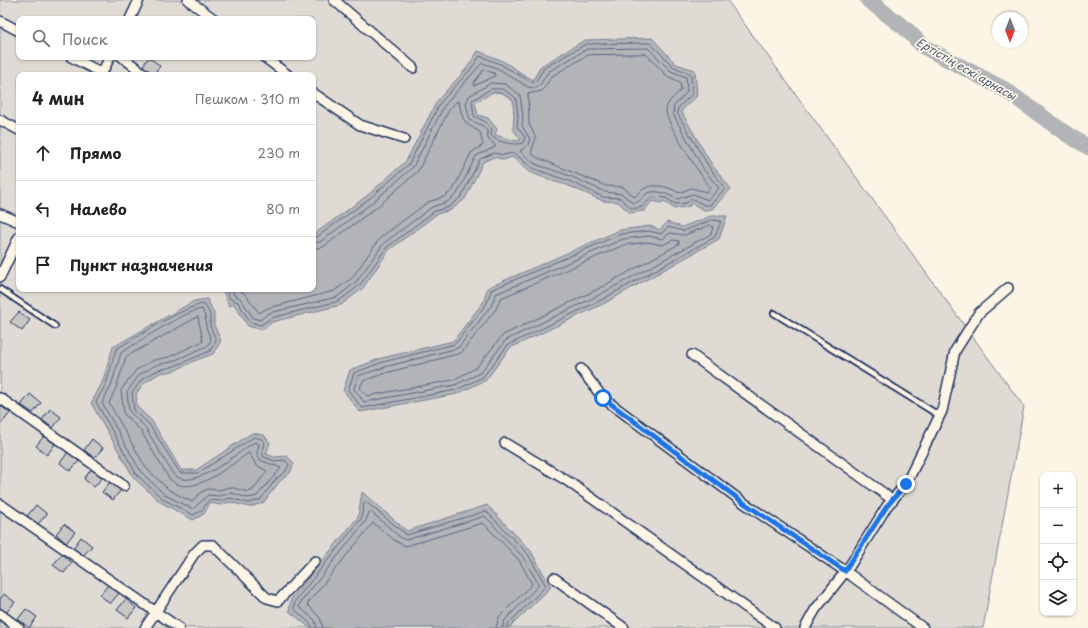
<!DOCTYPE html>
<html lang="ru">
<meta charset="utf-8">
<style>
:root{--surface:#fff;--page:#f6f6f6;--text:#202124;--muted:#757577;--line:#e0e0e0}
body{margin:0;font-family:"Playpen Sans",sans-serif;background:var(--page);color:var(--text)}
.controls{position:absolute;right:12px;bottom:12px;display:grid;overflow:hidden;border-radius:8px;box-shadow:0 1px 3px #0004}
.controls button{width:36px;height:36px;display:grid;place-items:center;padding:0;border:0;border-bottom:1px solid var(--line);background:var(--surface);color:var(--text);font:20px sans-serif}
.compass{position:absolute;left:992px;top:12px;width:36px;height:36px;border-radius:50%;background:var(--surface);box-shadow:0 1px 3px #0004;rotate:180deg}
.stop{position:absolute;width:12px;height:12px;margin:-9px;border:3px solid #1a73e8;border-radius:50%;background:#fff}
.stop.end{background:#1a73e8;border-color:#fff;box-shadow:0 1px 4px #0008}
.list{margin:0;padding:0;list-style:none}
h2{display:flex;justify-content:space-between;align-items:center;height:52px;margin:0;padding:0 16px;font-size:17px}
h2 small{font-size:13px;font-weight:400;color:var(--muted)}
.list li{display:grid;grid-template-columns:26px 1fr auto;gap:12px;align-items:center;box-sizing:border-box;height:56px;padding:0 16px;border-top:1px solid var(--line)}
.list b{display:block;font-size:15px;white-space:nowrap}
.list em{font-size:13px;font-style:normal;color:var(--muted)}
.icon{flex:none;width:22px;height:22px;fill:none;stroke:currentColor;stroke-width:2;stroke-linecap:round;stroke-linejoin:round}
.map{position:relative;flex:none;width:1088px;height:628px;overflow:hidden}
.search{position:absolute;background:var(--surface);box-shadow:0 1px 3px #0004;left:16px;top:16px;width:300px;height:44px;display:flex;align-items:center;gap:10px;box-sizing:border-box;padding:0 14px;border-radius:8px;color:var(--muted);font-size:15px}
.panel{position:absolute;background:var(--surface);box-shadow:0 1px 3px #0004;left:16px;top:72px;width:300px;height:220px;border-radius:8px}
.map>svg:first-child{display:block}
.green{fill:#dfdbd4;stroke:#7d8599;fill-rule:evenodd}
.water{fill:#b2b4b8;stroke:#767f94;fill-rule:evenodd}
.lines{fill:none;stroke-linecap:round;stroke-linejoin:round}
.shore{stroke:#576482;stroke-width:1}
.river{stroke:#b2b4b8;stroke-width:16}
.building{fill:#c8c7c6;stroke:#1b2f5e}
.service-casing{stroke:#1b2f5e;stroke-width:8}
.minor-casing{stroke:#1b2f5e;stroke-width:12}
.service{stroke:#fcf5e5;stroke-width:4.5}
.minor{stroke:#fcf5e5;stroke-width:9}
.route{stroke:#1a73e8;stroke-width:5}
.labels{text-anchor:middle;stroke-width:3.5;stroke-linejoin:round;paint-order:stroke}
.water-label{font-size:11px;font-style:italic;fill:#485779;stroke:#fcf5e5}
</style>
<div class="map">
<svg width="1088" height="628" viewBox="0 0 1088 628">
<rect width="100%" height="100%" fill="#fcf5e5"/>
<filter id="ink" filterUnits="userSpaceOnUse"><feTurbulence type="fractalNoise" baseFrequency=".025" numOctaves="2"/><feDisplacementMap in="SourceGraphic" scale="8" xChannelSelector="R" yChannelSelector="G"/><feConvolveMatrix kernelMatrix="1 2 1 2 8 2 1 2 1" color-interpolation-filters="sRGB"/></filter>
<g filter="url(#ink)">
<path class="green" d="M0 0H727L1024 407 983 628H0ZM19 19H313V57H19ZM19 75H313V289H19Z"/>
<path class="water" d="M652 38 676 64 695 70 697 96 681 111 712 165 731 189 712 209 704 210 691 203 690 206 674 209 664 201 661 203 652 201 644 211 630 213 618 202 603 201 567 185 552 181 530 172 512 157 504 160 494 157 483 162 465 199 451 210 437 214 389 250 363 288 341 305 272 322 263 330 248 326 234 304 229 306 222 289H313V235L368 195 406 161 437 101 467 68 478 51 501 60 533 80 541 66 585 40ZM493 92 502 93 513 100 514 117 513 129 521 140 517 141 495 135 497 129 488 118 478 115 475 103Z
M711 216H727L719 239 603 304 510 348 486 380 457 394 360 412 343 390 350 370 382 358 453 341 484 301 487 288 620 230 650 226 660 230 667 222 682 227Z
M207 299 214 313V325L221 341 213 354 194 361 174 371 160 373 144 383 136 394 137 407 152 421 181 470H196L252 433 264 435 270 443 266 454 274 457 287 456 294 463 290 473 280 481 263 503 249 507 230 502 220 505 210 503 204 514 193 520 160 502 134 478 91 403 102 383 113 347 194 301Z
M362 492 407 531 487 505 531 551 551 587 509 628H310L289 611 291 599 358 517Z"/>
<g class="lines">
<path class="shore" d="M646 54 667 76 680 82 681 90C675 96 667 101 666 110 665 122 701 176 710 187L707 192 691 188 679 193C670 187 655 183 645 188 641 190 638 194 635 197L623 187 606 186 538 158 531 153 536 138 529 124 528 94 542 91 552 76 588 55Z
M484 70 494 73 495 76 474 86V83Z
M491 89H503L516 98 518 117 517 127 525 137 523 143C515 146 495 142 491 135L492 130 486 122 474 116 472 101Z
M712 220 721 221 715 237 601 300 508 345 483 377 456 390 362 408 348 390 354 373 383 362 455 344 487 303 491 290 621 234 649 231 661 234 668 227 683 231Z
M711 225 713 227 711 234 599 295 506 340 480 373 455 385 364 402 354 389 358 376 385 367 458 348 491 306 496 294 623 239 649 236 662 239 670 233 684 235Z
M673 240 679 241V244L596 290 503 335 476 368 453 380 367 396 360 388 363 381 386 373 461 353 496 309 501 298 624 245 648 242 662 245Z
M226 289 230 299 238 302 250 322 261 325 271 318 339 301 360 285 387 247 435 211 449 207 461 197 480 159 494 153 503 155 514 153 532 168 569 181 603 197 620 198 632 209 642 207 652 197 666 198 675 204 686 203 692 199 705 205H710L725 189 709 167 677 113 678 108 692 94 691 74 674 67 650 43 586 44 544 68 536 81 533 83 500 64 480 56 470 70 440 103 409 164 370 198 317 237 313 238
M232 289 234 295 241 299 253 318 260 320 269 313 337 297 356 282 384 243 432 207 447 202 457 194 476 156 495 147V145L488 139 487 131 483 126 470 120 466 104 469 96 491 83 505 84 520 95 523 117 522 126 530 139 528 145 520 151 535 164 570 176 605 192 622 194 633 203C641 202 641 198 646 194 656 188 669 195 677 199L693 194 708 200 719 188 704 170 673 114 674 106 687 92 686 77 671 71 648 48 587 49 548 72 540 85 534 88 528 87 497 68 482 63 444 106 413 167 373 202 320 242 313 243
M238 289 246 295 259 313 268 308 334 291 352 278 380 238 428 202 444 197 453 190 471 153 483 145 480 132C463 122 463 122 459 102L457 101 449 110 418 171 377 207 323 247 313 249
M204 304 210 314V326L216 340 210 351 172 367 158 370 142 379 132 393 134 410 149 424 180 473H198L254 437 262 439 265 443 262 453 264 457 274 461 285 460 289 465 286 471 277 478 260 500 248 503 230 498 220 501 209 500 201 511 193 515 163 499 137 475 96 402 106 384 116 349C136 338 184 306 204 304Z
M202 309 205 316 206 327 211 340 207 346 171 362 156 365 139 375 127 392 129 411 145 427 173 474C192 494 238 452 255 442L259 444 257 453 260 460 281 468 257 496 248 498 231 493 219 496 208 495 193 509 165 495 141 472 102 403 111 386 121 353C136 343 187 310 202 309Z
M198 317 203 341 169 357 154 360 136 370 121 390 124 414 141 431 168 477C189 503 230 464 249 453L256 465 267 471 253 490 248 492 230 487 219 490 208 489 201 492 192 502 169 490 146 468 109 403 116 388 126 357Z
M312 628 311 624 294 609 295 601 361 519 364 503 366 502 407 535 486 511 528 554 546 586 508 624 507 628
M317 628 315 620 299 607 300 603 365 522 370 511 401 538 406 540 485 516 523 557 539 585 505 620 502 628
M323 628 320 618 307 604 373 523 397 542 406 546 483 523 519 560 532 584 499 617 496 628"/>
<path class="river" d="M868 0 906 29 924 47 1004 89 1068 135 1088 147"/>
</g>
<path class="building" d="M149 57 160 66 153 75 141 68Z
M19 312 30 320 22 331 10 322Z
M30 394 41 403 33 413 21 405Z
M0 405 10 413 1 424 0 422Z
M50 409 61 417 53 428 42 420Z
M44 436 55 444 47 455 36 446Z
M92 439 103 448 94 458 84 450Z
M68 452 79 461 70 471 60 463Z
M92 468 103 477 94 487 84 479Z
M111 481 121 490 113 500 102 492Z
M36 505 47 514 38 524 27 516Z
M64 524 75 532 66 543 56 534Z
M81 537 92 546 83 556 73 548Z
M62 554 72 563 64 573 53 565Z
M108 585 119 593 110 604 100 595Z
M4 594 15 602 6 613 0 608V599Z
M126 599 136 608 128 618 117 610Z
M26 609 37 617 29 628 18 619Z"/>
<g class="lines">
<g class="service-casing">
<path id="service" d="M0 289 55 326
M774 313 940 416"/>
</g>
<g class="minor-casing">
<path id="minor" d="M188 0 214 19
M334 0 413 68
M130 19 139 0
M0 21 19 31
M71 57 102 73
M122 57 146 75
M264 57 288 75
M101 75 110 57
M313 93 360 125 404 139
M0 120 19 130
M0 214 19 222
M0 277 19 237
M692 355 893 500
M581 369 603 398 744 503 845 571 923 628
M0 398 124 486
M505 443 569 482 775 628
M0 504 179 628
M554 578 624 628
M0 614 19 628
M145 628 194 554 203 545H213L267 598 278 601 315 561
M805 628 815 610 849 567 887 506 906 484 942 411 955 351 979 313 1008 288"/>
</g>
<use href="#service" class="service"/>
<use href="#minor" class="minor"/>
</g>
</g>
<g class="lines" filter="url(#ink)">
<path class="route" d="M603 398 744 503 845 571 887 506 906 484"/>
</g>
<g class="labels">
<g class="water-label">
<text transform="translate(966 69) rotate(30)" y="4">Ертістің ескі арнасы</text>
</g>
</g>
</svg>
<div class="controls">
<button>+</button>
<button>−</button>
<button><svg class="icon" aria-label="locate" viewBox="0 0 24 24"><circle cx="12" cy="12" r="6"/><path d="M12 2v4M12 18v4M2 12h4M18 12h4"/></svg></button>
<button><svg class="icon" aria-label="layers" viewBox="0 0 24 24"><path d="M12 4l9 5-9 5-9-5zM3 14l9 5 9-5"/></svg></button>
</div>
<svg class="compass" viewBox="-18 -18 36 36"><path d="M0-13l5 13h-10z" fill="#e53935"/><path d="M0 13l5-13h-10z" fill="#757577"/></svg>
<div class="stop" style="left:603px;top:398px"></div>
<div class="stop end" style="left:906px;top:484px"></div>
<div class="search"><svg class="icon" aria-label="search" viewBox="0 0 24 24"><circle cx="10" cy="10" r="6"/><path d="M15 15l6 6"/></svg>Поиск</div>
<section class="panel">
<h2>4 мин<small>Пешком · 310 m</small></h2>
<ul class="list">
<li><svg class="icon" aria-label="ahead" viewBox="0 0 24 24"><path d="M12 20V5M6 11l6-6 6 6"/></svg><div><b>Прямо</b></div><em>230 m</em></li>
<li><svg class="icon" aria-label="left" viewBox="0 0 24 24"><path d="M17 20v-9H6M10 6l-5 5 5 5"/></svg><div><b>Налево</b></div><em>80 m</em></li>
<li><svg class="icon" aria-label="arrive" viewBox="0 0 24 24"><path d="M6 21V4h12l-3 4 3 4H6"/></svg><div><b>Пункт назначения</b></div></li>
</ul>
</section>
</div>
